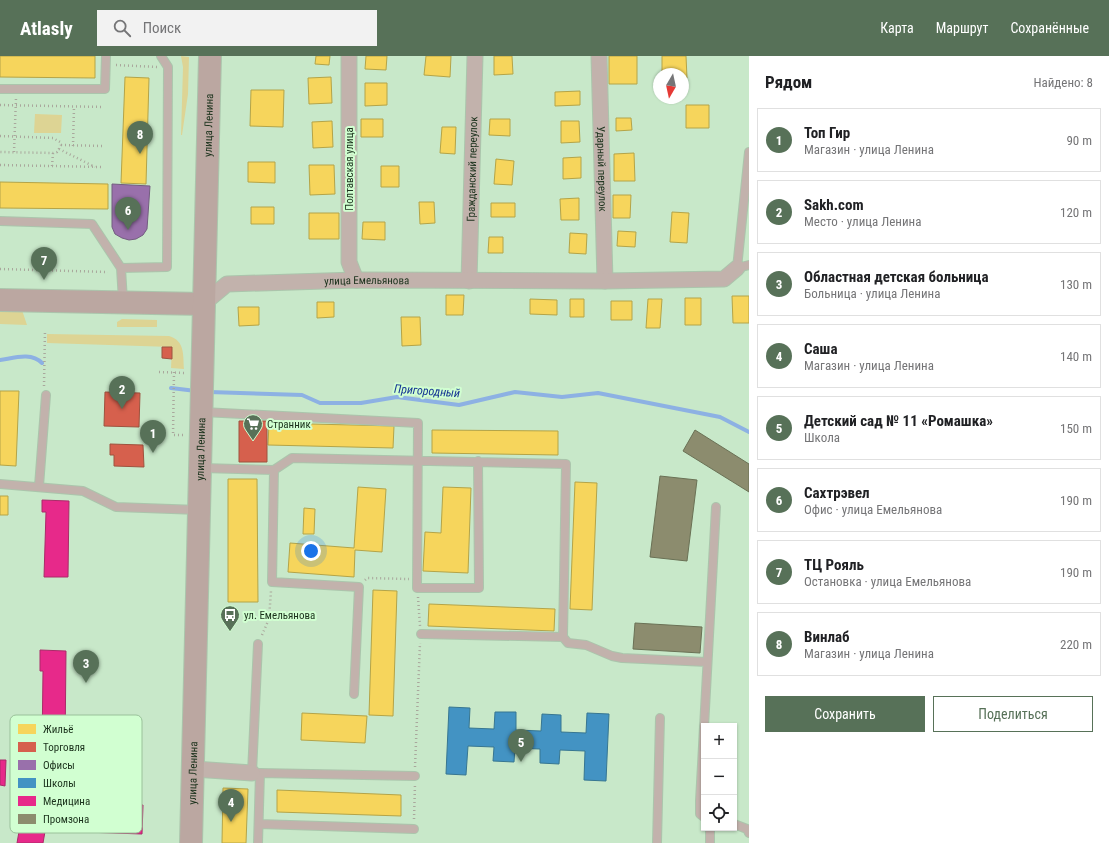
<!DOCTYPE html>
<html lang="ru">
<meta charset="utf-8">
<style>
:root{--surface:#fff;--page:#f2f2f2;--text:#202124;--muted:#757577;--line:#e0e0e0;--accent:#577158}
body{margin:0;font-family:"Roboto Condensed",sans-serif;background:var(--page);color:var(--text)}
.controls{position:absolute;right:12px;bottom:12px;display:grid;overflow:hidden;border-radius:0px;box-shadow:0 1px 3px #0004}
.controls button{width:36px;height:36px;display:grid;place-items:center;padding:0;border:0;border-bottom:1px solid var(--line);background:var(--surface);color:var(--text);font:20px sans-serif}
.compass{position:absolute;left:653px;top:12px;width:36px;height:36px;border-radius:50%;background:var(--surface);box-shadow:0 1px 3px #0004;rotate:189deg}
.you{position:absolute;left:311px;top:495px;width:14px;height:14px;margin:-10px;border:3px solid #fff;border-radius:50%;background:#1a73e8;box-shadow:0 0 0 6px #1a73e833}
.badge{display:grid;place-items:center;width:26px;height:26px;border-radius:50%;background:var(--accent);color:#fff;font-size:13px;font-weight:700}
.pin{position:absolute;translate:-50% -33px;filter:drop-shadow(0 1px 2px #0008)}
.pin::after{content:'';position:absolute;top:21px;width:14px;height:12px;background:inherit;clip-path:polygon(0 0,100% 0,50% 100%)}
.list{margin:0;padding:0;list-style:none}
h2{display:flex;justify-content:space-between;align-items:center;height:52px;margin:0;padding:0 16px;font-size:17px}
h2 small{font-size:13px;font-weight:400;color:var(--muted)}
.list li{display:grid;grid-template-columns:26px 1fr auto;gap:12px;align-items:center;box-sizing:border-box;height:64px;margin:0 8px 8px;padding:0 8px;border:1px solid var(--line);border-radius:0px}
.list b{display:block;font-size:15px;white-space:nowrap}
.list p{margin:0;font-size:13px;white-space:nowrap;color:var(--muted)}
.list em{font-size:13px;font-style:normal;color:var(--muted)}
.actions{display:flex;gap:8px;padding:12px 16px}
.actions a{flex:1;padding:9px 0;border:1px solid var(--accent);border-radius:0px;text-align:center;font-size:14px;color:var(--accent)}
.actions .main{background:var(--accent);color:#fff}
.icon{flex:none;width:22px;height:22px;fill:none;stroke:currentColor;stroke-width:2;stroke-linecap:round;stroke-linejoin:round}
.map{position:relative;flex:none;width:749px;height:787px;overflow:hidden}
header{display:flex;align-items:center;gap:24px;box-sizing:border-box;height:56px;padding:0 20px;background:var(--accent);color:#fff}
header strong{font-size:19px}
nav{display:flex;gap:22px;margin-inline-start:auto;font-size:14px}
.search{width:280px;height:36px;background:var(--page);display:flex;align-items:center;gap:10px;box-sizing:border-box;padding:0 14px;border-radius:0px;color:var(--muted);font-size:15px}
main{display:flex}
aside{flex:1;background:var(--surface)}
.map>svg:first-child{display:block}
.green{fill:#ddd494}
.homes{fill:#f6d55c;stroke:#b4a448}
.shops{fill:#d6604d;stroke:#9e523e}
.offices{fill:#9970ab;stroke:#735d80}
.schools{fill:#4393c3;stroke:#377691}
.health{fill:#e7298a;stroke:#aa2b69}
.industry{fill:#8c8c6e;stroke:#6a7155}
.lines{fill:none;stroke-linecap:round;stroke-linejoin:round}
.stream{stroke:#8db1e3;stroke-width:4}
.service-casing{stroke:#abc5ac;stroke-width:10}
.minor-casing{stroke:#abc5ac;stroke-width:17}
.secondary-casing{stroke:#abc5ac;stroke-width:24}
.path{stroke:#a9a79c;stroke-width:2.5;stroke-dasharray:1 3;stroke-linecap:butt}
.service{stroke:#c2b2ac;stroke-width:8}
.minor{stroke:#c2b2ac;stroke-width:15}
.secondary{stroke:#bba7a1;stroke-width:22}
.labels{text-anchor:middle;stroke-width:4;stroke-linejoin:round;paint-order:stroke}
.street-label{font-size:11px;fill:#1a311b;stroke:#d1ffd1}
.poi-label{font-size:11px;fill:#1a311b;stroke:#d1ffd1;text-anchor:start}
.water-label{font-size:12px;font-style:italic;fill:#143493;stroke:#d1ffd1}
.key{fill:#d1ffd1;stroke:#9ac19a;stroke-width:1}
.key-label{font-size:11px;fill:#1a311b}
</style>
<header>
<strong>Atlasly</strong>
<div class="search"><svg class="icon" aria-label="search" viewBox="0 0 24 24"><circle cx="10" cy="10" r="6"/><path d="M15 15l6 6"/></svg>Поиск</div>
<nav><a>Карта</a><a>Маршрут</a><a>Сохранённые</a></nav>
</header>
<main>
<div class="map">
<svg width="749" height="787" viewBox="0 0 749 787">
<rect width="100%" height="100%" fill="#c8e8c9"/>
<path class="green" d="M181 0 189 1 188 38 182 79H181L183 11Z
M35 58 62 59 61 77H34Z
M0 253 22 254 27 269 0 268Z
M122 263 157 264V271H117V266Z
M47 278 169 280C185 285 183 298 184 313L171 312 172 291 47 287Z"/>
<path class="homes" d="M0 0H95V22L0 21Z
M316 0H330L329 9 315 8Z
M366 0H387L386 14 365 13Z
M426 0H451L450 21 424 19Z
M494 0H512L513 18 494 19Z
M609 0H637V28H609Z
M662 0H686L687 22H683V18H662Z
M125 21 149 22 146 128 121 127Z
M331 21 332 47 309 48 308 22Z
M365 27H387V49L365 50Z
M251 34H284L283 71 250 70Z
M580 35V49L555 50V36Z
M686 49H709V72H686Z
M616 62H631L632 74 616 75Z
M361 63H383V81H361Z
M490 63H510V80L489 79Z
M332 65 333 91 313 92 312 66Z
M561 65H579L580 86 561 87Z
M442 71H456L455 98 440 97Z
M634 97 635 125H614V98Z
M581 101V122L563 123V102Z
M496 103 514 105 512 129 494 128Z
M248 106H275V127L248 126Z
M309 109H334L335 138 310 139Z
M381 110H399V131H381Z
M0 126 108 128V153L0 152Z
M613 139H631L630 162H613Z
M579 142V164H561L560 143Z
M419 146H434L435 167 420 168Z
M491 147H515V161H491Z
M251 151H274V168H251Z
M672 156 689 157 687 187 670 186Z
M309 157H339V183H309Z
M363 166H385V184L362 183Z
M618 175 636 176 635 191 617 190Z
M570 177 587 178 586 198 569 197Z
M489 181H503V197H488Z
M446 239H464L463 259H446Z
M732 240H749V267H733Z
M685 242H701V269H685Z
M530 243 557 244V259L530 258Z
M570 243H584V261H570Z
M648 243H662L660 272H646Z
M611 245H632V264H611Z
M317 246H334V261L317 262Z
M238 251H259V269L239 270Z
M401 261H420L421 289 402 290Z
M0 335H19L16 410 0 409Z
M269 367 394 370 393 392 268 389Z
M432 374 558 375V399L432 397Z
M228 423H257L258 546H228Z
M575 426 597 427 592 554 570 553Z
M358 431 386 433 382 496 355 494 354 521 288 516 290 487 354 492Z
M443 431 471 432 468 517 423 515 425 476 441 477Z
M0 440H8V459H0Z
M304 452 315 453 314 478H303Z
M373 534 397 535 393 660 369 659Z
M429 548 555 553 554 575 428 570Z
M302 657 367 660 365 687 301 684Z
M223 732 248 733 246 787H222Z
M277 734 401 739V760L277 756Z"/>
<path class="shops" d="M162 291H172V303L162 302Z
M105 336 140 337 139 371 104 370Z
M239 365H267V406H239Z
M110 388 143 389 144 411 114 410V399H110Z"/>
<path class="offices" d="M112 128 150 130 147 173 143 179 136 183 129 184 122 182 115 178 112 171Z"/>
<path class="schools" d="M449 651 470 652 469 672 494 673 495 656H516V674L541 675 542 658 561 659V676L586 677 587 657 609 658 606 725 584 724 585 695 560 694 559 708 540 707V693L515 692 514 706 493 705 494 691 468 690 466 719 446 718Z"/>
<path class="health" d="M42 444 69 445 68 521H44L46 456H42Z
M40 594 66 595 65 694 42 693 43 615H40Z
M0 704H6L5 730 0 729Z
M57 746 143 749 142 778 56 775 57 770H46L43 787H17L24 747 49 751 48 756H57Z"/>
<path class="industry" d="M695 374 749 408V436L683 395Z
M660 420 697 424 687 505 650 501Z
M635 567 702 571 700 597 633 593Z"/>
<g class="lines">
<path class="stream" d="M0 304C14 302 31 296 42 307
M171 332 196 335
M209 336 302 339 320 347H361L397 341 459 349 515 336 562 341 598 337 720 361 749 376"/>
<g class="service-casing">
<path id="service" d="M0 33H105L106 0
M749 96 737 212 749 209
M0 165 92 168 121 212 167 211 168 11 161 0
M121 212 123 245
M203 356 418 367 417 532H479L478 405
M202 412 274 414 292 402 566 408 563 581 421 578
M274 414 272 526 359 531 354 638
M0 428 83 435 116 451 199 454
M39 430 46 339
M563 581 568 587 586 589 612 600 622 602 707 606
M258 588 252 717H260L258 787
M260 717 415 720
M704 761 700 758V745L716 451
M259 768 414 773
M734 768 747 773 749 777
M657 787 660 662
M710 787V772"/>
</g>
<g class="minor-casing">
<g id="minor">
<path d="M349 0V206L356 224"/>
<path id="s1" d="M599 0 605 225"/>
<path id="s2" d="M469 225 475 0"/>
<path id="s3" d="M203 248 227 228 356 224 605 225 724 223 737 212"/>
<path d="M194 713 252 717"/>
</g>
</g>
<g class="secondary-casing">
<g id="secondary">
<path d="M0 244 203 248"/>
<path id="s4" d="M191 787 210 0"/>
</g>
</g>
<path class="path" d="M116 9 157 11
M0 49 104 51
M0 80 53 82 60 86 61 89 57 96 53 97 0 96
M61 89 103 90
M73 90 74 51
M59 93 95 111
M14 96 16 42
M0 109 102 111
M52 110 53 97
M0 213 108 216
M159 316 186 317
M174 316 173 379H183
M44 330 45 274
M365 524 367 522 409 523
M418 541 420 570
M262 579 269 563 271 535
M415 711 420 587
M414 763 415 728"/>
<use href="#service" class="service"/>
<use href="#minor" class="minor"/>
<use href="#secondary" class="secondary"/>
</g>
<defs>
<g id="supermarket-pin" transform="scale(1)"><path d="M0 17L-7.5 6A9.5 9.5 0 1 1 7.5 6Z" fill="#577158" stroke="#d1ffd1"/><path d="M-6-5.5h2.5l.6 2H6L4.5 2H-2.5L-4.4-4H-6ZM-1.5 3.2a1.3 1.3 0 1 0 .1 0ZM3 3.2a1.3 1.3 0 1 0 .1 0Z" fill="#fff"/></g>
<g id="bus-pin" transform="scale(1)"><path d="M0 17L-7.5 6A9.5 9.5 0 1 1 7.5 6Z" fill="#577158" stroke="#d1ffd1"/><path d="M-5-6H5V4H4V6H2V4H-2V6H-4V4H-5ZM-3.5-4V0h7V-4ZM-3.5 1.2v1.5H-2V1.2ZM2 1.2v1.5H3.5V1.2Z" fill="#fff"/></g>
</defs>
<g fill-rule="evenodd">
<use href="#supermarket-pin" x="253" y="368"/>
<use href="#bus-pin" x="230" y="559"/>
</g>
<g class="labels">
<g class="street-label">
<text dy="4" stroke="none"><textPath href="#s4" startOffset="718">улица Ленина</textPath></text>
<text transform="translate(349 113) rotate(-90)" y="4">Полтавская улица</text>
<text dy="4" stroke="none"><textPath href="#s2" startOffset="112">Гражданский переулок</textPath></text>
<text dy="4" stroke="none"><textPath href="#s1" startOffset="113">Ударный переулок</textPath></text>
<text dy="4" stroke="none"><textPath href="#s3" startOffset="171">улица Емельянова</textPath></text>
<text dy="4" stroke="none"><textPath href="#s4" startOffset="394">улица Ленина</textPath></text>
<text dy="4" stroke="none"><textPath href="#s4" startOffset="70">улица Ленина</textPath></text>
</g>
<g class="poi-label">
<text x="267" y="372">Странник</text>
<text x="244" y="563">ул. Емельянова</text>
</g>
<g class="water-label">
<text transform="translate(427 335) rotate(4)" y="4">Пригородный</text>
</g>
</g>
<rect x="10" y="659" width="132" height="118" rx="6" class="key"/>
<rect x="18" y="668" width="18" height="10" fill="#f6d55c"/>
<rect x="18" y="686" width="18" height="10" fill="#d6604d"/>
<rect x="18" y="704" width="18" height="10" fill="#9970ab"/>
<rect x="18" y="722" width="18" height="10" fill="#4393c3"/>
<rect x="18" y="740" width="18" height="10" fill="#e7298a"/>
<rect x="18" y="758" width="18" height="10" fill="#8c8c6e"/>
<g class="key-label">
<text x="43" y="677">Жильё</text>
<text x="43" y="695">Торговля</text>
<text x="43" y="713">Офисы</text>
<text x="43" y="731">Школы</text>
<text x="43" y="749">Медицина</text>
<text x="43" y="767">Промзона</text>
</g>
</svg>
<div class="controls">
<button>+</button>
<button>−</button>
<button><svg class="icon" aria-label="locate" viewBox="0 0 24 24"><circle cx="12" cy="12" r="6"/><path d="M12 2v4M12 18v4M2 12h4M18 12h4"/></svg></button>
</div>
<svg class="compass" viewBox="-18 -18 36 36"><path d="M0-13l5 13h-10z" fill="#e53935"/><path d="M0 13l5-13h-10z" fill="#757577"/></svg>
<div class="you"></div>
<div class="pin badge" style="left:153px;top:397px">1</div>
<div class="pin badge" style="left:122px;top:353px">2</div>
<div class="pin badge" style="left:86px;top:627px">3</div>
<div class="pin badge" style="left:231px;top:766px">4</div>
<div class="pin badge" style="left:521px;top:706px">5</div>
<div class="pin badge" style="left:128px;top:174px">6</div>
<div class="pin badge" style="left:44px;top:224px">7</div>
<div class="pin badge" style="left:140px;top:98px">8</div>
</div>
<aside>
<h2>Рядом<small>Найдено: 8</small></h2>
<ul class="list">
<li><span class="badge">1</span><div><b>Топ Гир</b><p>Магазин · улица Ленина</p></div><em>90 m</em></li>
<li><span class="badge">2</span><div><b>Sakh.com</b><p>Место · улица Ленина</p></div><em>120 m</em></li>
<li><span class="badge">3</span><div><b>Областная детская больница</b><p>Больница · улица Ленина</p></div><em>130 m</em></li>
<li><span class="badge">4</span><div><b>Саша</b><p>Магазин · улица Ленина</p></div><em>140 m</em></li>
<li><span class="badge">5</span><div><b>Детский сад № 11 «Ромашка»</b><p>Школа</p></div><em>150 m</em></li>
<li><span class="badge">6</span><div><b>Сахтрэвел</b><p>Офис · улица Емельянова</p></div><em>190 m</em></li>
<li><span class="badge">7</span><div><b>ТЦ Рояль</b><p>Остановка · улица Емельянова</p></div><em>190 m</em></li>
<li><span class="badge">8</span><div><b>Винлаб</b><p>Магазин · улица Ленина</p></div><em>220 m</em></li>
</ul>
<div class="actions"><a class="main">Сохранить</a><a>Поделиться</a></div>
</aside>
</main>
